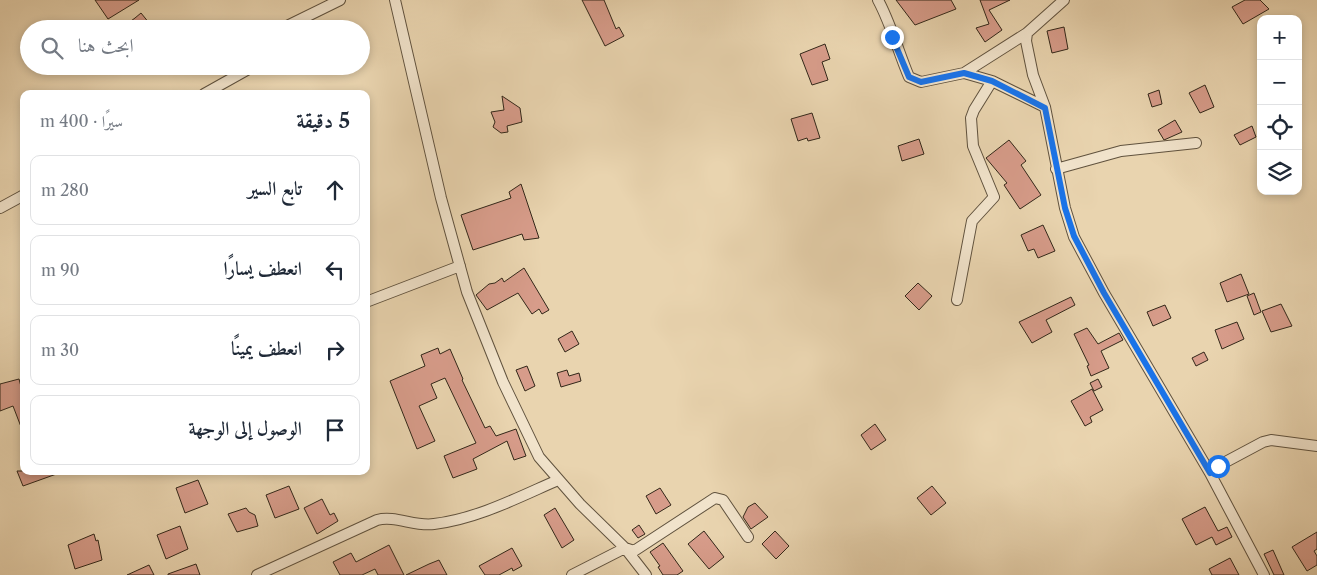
<!DOCTYPE html>
<html lang="ar">
<meta charset="utf-8">
<style>
:root{--surface:#fff;--page:#f6f6f7;--text:#1f2937;--muted:#747a83;--line:#e0e1e3}
body{margin:0;font-family:"Libre Caslon Text",Amiri,serif;background:var(--page);color:var(--text);direction:rtl}
.controls{position:absolute;right:15px;top:15px;display:grid;overflow:hidden;border-radius:10px;box-shadow:0 2px 8px #0003}
.controls button{width:45px;height:45px;display:grid;place-items:center;padding:0;border:0;border-bottom:1px solid var(--line);background:var(--surface);color:var(--text);font:25px sans-serif}
.stop{position:absolute;width:15px;height:15px;margin:-11px;border:4px solid #1a73e8;border-radius:50%;background:#fff}
.stop.end{background:#1a73e8;border-color:#fff;box-shadow:0 1px 5px #0008}
.list{margin:0;padding:0;list-style:none}
h2{display:flex;justify-content:space-between;align-items:center;height:65px;margin:0;padding:0 20px;font-size:21px}
h2 small{font-size:16px;font-weight:400;color:var(--muted)}
.list li{display:grid;grid-template-columns:32px 1fr auto;gap:15px;align-items:center;box-sizing:border-box;height:70px;margin:0 10px 10px;padding:0 10px;border:1px solid var(--line);border-radius:10px}
.list b{display:block;font-size:19px;white-space:nowrap}
.list em{font-size:16px;font-style:normal;color:var(--muted)}
.icon{flex:none;width:28px;height:28px;fill:none;stroke:currentColor;stroke-width:2;stroke-linecap:round;stroke-linejoin:round}
.map{position:relative;flex:none;width:1317px;height:575px;overflow:hidden;direction:ltr}
.search{position:absolute;background:var(--surface);box-shadow:0 2px 8px #0003;left:20px;top:20px;width:350px;height:55px;display:flex;align-items:center;gap:12px;box-sizing:border-box;padding:0 18px;border-radius:28px;color:var(--muted);font-size:19px}
.panel{position:absolute;background:var(--surface);box-shadow:0 2px 8px #0003;left:20px;top:90px;width:350px;height:385px;border-radius:10px;direction:rtl}
.map>svg:first-child{display:block}
.building{fill:#d79c8a;stroke:#322719}
.lines{fill:none;stroke-linecap:round;stroke-linejoin:round}
.minor-casing{stroke:#60523e;stroke-width:12}
.minor{stroke:#f1e3cb;stroke-width:10}
.route{stroke:#1a73e8;stroke-width:6}
</style>
<div class="map">
<svg width="1317" height="575" viewBox="0 0 1317 575">
<rect width="100%" height="100%" fill="#e9d4af"/>
<filter id="stains"><feTurbulence type="fractalNoise" baseFrequency=".004" numOctaves="4"/><feColorMatrix values="0 0 0 0 .2 0 0 0 0 .09 0 0 0 0 .02 0 0 0 .5 -.17"/></filter>
<radialGradient id="worn" r=".72"><stop offset=".6" stop-color="#630" stop-opacity="0"/><stop offset="1" stop-color="#630" stop-opacity=".3"/></radialGradient>
<path class="building" d="M95 0H139L108 19Z
M582 0H604L616 29 619 27 624 36 605 46Z
M896 0H951L956 9 915 25Z
M980 0H1010L989 10 1002 30 985 42 976 28 989 24Z
M1245 0H1260L1269 9 1243 24 1232 7Z
M141 13 154 29H120L135 18Z
M1064 27 1068 49 1052 53 1047 31Z
M825 44 830 59 822 62 828 80 812 85 800 54Z
M1205 85 1214 107 1200 113 1189 93Z
M1159 90 1162 104 1152 107 1148 94Z
M502 96 520 108 522 122 507 126 508 132 501 133 493 127 495 122 491 112 504 110Z
M812 113 820 138 808 141 807 138 798 141 791 119Z
M1175 120 1182 132 1164 140 1158 130Z
M1252 126 1256 137 1240 145 1234 135Z
M919 139 924 154 902 161 898 146Z
M1009 140 1026 161 1021 165 1041 195 1020 209 1004 185 1007 183 986 158Z
M521 184 539 238 524 240 522 234 473 250 461 215 511 198 509 192Z
M1043 225 1055 251 1038 258 1034 249 1028 251 1021 235Z
M524 268 549 310 542 314 539 309 532 314 518 293 487 310 476 295 489 284 495 283 502 278 504 282Z
M1241 274 1249 294 1227 302 1220 283Z
M918 283 932 296 919 310 905 296Z
M1254 293 1261 312 1254 315 1247 296Z
M1071 297 1075 305 1046 320 1052 332 1032 343 1019 322Z
M1281 304 1292 326 1271 332 1262 311Z
M1165 305 1171 318 1153 326 1147 312Z
M1237 322 1244 339 1222 349 1215 330Z
M1087 328 1098 344 1119 333 1123 340 1101 351 1109 368 1091 376 1087 366 1089 365 1074 334Z
M572 331 579 344 565 352 558 339Z
M438 348 440 354 450 349 463 379 462 380 485 428 490 426 496 436 516 429 526 456 514 460 507 441 473 459 477 469 453 478 444 456 476 443 445 378 431 384 437 398 419 406 435 441 417 449 390 381 425 366 421 355Z
M1204 352 1208 360 1196 366 1192 358Z
M527 366 535 386 525 391 516 370Z
M567 370 569 376 579 373 581 381 561 387 557 373Z
M19 379 24 398 23 432 13 406 0 411V384Z
M1098 379 1102 387 1094 391 1090 383Z
M1092 389 1103 410 1090 417 1092 422 1085 426 1071 401Z
M875 424 886 440 871 450 861 435Z
M17 471H62V472L23 486Z
M198 480 208 504 185 513 176 488Z
M289 486 299 509 275 518 266 495Z
M932 486 946 503 931 515 917 498Z
M660 488 671 505 656 514 646 496Z
M322 499 330 515 334 513 338 521 317 534 304 508Z
M755 503 768 517 751 529 743 517 748 507Z
M1205 507 1218 531 1227 527 1232 537 1216 545 1212 537 1196 545 1182 519Z
M246 508 249 512 255 515 258 526 237 532 228 514Z
M555 508 574 540 562 548 544 515Z
M639 525 645 534 638 538 632 530Z
M180 526 188 549 166 559 157 535Z
M704 531 724 557 709 569 688 544Z
M775 531 789 546 776 559 762 544Z
M1317 532V549L1314 551 1317 556V565L1307 571 1292 547Z
M94 534 96 541 98 540 102 560 75 569 68 545Z
M663 543 683 571 677 575H663L658 567 660 566 650 552Z
M389 545 404 575H378L375 569 362 575H340L333 562 351 553 356 562Z
M512 548 522 566 513 571 512 568 499 575H485L479 566Z
M1273 550 1284 575H1274L1264 554Z
M1230 558 1239 575H1212L1209 569Z
M439 560 447 575H406L429 564Z
M196 564 200 575H168V574Z
M149 565 154 575H127Z"/>
<g class="lines">
<g class="minor-casing">
<path id="minor" d="M395 0 441 198 467 292 503 382 539 457 580 504 625 548 646 575
M878 0C891 24 898 51 909 77L921 82 964 73 992 81 1045 107
M1064 0 1027 33 1026 41 1033 75 1045 107 1065 208 1074 237 1104 293 1210 473 1264 575
M281 29 340 0
M964 73 1027 33
M204 94 254 66
M1056 169 1121 151 1196 143
M0 208 24 195
M957 300 972 221 994 197 973 146 971 118 974 110 992 81
M366 302 460 266
M1210 473 1218 466 1263 442 1271 440 1317 446
M257 575 377 520C395 515 415 527 434 524 477 519 519 497 558 480
M572 575 625 548 634 551 715 498 723 500 748 537"/>
</g>
<use href="#minor" class="minor"/>
</g>
<g class="lines">
<path class="route" d="M892 37 909 77 921 82 964 73 992 81 1045 108 1065 208 1074 236 1104 293 1210 473 1218 466"/>
</g>
<rect width="100%" height="100%" filter="url(#stains)"/>
<rect width="100%" height="100%" fill="url(#worn)"/>
</svg>
<div class="controls">
<button>+</button>
<button>−</button>
<button><svg class="icon" aria-label="locate" viewBox="0 0 24 24"><circle cx="12" cy="12" r="6"/><path d="M12 2v4M12 18v4M2 12h4M18 12h4"/></svg></button>
<button><svg class="icon" aria-label="layers" viewBox="0 0 24 24"><path d="M12 4l9 5-9 5-9-5zM3 14l9 5 9-5"/></svg></button>
</div>
<div class="stop" style="left:1218px;top:466px"></div>
<div class="stop end" style="left:892px;top:37px"></div>
<div class="search"><svg class="icon" aria-label="search" viewBox="0 0 24 24"><circle cx="10" cy="10" r="6"/><path d="M15 15l6 6"/></svg>ابحث هنا</div>
<section class="panel">
<h2>5 دقيقة<small>سيرًا · 400 m</small></h2>
<ul class="list">
<li><svg class="icon" aria-label="ahead" viewBox="0 0 24 24"><path d="M12 20V5M6 11l6-6 6 6"/></svg><div><b>تابع السير</b></div><em>280 m</em></li>
<li><svg class="icon" aria-label="left" viewBox="0 0 24 24"><path d="M17 20v-9H6M10 6l-5 5 5 5"/></svg><div><b>انعطف يسارًا</b></div><em>90 m</em></li>
<li><svg class="icon" aria-label="right" viewBox="0 0 24 24"><path d="M7 20v-9h11M14 6l5 5-5 5"/></svg><div><b>انعطف يمينًا</b></div><em>30 m</em></li>
<li><svg class="icon" aria-label="arrive" viewBox="0 0 24 24"><path d="M6 21V4h12l-3 4 3 4H6"/></svg><div><b>الوصول إلى الوجهة</b></div></li>
</ul>
</section>
</div>
